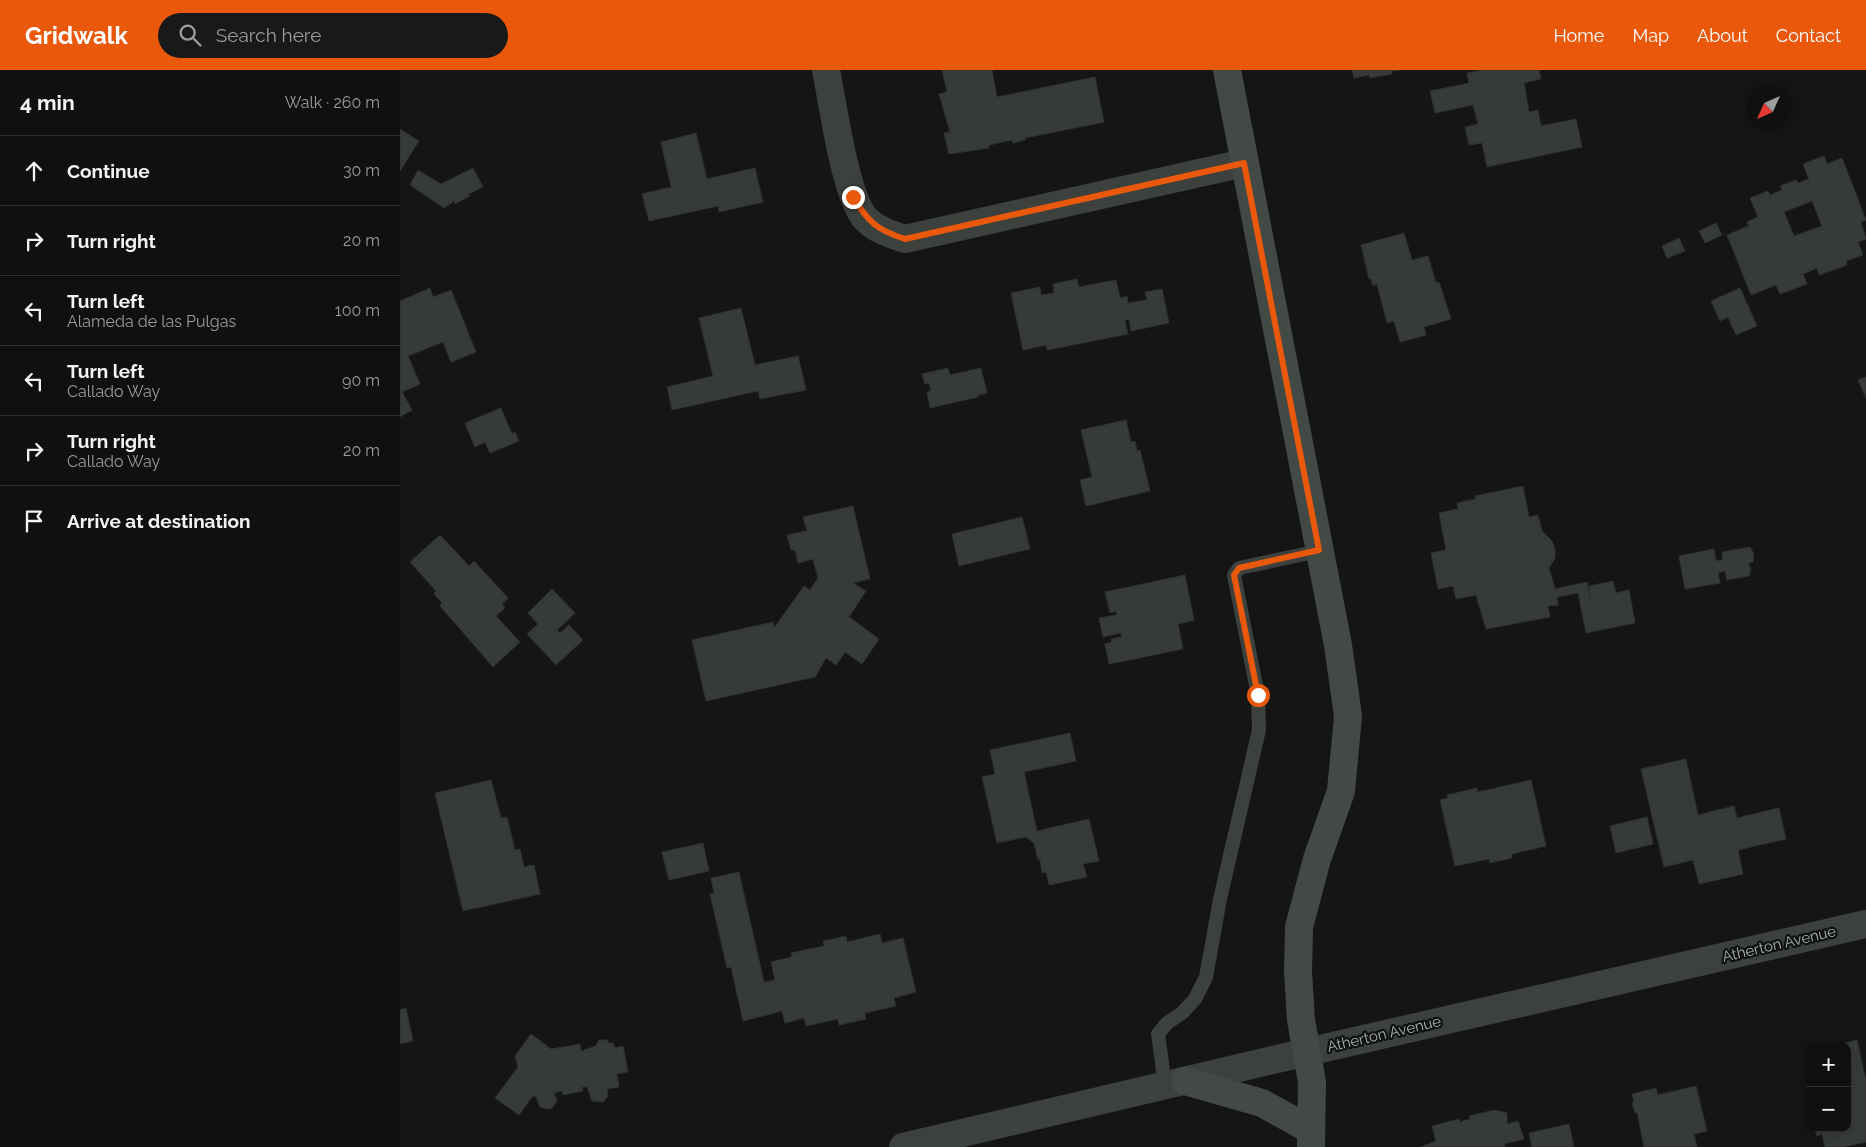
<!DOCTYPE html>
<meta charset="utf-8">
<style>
:root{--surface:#0f100f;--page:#181918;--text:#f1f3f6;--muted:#9b9d9e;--line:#2f302f;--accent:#ea580c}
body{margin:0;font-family:Raleway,sans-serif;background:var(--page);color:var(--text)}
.controls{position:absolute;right:15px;bottom:15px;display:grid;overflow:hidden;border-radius:10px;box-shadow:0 2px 8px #0003}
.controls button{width:45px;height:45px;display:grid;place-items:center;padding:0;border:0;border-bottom:1px solid var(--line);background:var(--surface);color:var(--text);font:25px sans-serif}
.compass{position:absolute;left:1346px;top:15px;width:45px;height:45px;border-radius:50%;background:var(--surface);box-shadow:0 2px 8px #0003;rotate:225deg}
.stop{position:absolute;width:15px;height:15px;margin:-11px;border:4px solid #ea580c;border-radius:50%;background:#fff}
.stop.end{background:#ea580c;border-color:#fff;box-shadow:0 1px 5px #0008}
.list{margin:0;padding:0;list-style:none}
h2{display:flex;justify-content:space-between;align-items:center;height:65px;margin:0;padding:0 20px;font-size:21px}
h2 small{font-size:16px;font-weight:400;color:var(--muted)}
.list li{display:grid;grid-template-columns:32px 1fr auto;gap:15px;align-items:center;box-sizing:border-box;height:70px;padding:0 20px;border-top:1px solid var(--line)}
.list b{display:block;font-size:19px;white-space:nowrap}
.list p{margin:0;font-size:16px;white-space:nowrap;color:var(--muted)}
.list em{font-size:16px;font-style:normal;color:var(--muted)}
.icon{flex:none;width:28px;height:28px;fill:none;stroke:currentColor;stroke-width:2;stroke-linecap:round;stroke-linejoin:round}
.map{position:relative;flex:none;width:1466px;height:1077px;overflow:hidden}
header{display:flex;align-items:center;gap:30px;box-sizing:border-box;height:70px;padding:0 25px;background:var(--accent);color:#fff}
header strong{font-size:24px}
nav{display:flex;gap:28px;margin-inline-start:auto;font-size:18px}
.search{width:350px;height:45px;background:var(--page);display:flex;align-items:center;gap:12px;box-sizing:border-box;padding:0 18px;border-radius:28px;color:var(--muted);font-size:19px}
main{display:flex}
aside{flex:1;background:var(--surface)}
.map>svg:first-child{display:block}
.building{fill:#363a38;stroke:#2e3130;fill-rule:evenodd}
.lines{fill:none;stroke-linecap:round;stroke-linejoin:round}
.service{stroke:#3c413e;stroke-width:14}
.minor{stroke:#3c413e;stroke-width:28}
.tertiary{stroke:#3c413e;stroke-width:28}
.secondary{stroke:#434945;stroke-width:28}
.route{stroke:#ea580c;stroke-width:6}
.labels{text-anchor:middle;stroke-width:4.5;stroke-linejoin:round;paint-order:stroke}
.street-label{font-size:15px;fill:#a7b4aa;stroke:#0f100f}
</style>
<header>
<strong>Gridwalk</strong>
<div class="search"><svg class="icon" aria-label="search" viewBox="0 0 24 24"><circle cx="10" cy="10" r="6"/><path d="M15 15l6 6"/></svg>Search here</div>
<nav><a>Home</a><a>Map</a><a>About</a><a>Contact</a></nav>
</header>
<main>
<aside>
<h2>4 min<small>Walk · 260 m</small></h2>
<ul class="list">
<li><svg class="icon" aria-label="ahead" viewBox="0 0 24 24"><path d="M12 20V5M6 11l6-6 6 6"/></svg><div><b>Continue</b></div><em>30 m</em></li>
<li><svg class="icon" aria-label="right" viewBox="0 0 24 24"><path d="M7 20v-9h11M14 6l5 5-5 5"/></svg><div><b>Turn right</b></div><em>20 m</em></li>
<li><svg class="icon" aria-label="left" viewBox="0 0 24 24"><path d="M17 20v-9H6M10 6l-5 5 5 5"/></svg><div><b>Turn left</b><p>Alameda de las Pulgas</p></div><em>100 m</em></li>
<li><svg class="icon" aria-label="left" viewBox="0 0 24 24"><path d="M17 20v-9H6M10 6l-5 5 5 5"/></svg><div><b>Turn left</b><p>Callado Way</p></div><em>90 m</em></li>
<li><svg class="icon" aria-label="right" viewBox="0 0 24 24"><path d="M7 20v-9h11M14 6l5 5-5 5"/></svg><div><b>Turn right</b><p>Callado Way</p></div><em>20 m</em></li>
<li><svg class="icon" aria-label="arrive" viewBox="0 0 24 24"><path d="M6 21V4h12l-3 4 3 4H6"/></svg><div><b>Arrive at destination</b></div></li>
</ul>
</aside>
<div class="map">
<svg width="1466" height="1077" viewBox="0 0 1466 1077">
<rect width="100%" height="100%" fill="#141514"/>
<path class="building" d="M542 0H592L597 27 695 7 704 52 625 68V70L613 73 612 70 589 75V78L549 84 544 63 550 62 539 24 547 22Z
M952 0H1000L992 1V4L970 8 969 5 954 8Z
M1081 0H1139L1141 9 1124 13 1129 42 1138 40 1141 56 1176 49 1182 77 1087 97 1082 73 1069 75 1065 57 1078 54 1073 35 1035 43 1030 21 1069 13 1067 3Z
M0 59 19 71 0 101Z
M296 63 307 109 355 98 363 132 319 142 318 136 249 151 242 124 271 117 261 72Z
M1424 86 1427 94 1442 88 1466 150 1461 152 1466 169 1458 172 1463 185 1446 191 1447 195 1419 205 1417 198 1403 204 1407 214 1380 224 1376 215 1351 225 1327 165 1349 156 1347 152 1358 147 1350 128 1368 121 1370 125 1382 120 1380 116 1396 110 1398 113 1409 109 1403 94ZM1412 131 1422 156 1394 166 1384 142Z
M73 98 83 117 68 124 70 126 55 134 54 131 44 138 10 115 18 100 41 114Z
M1316 153 1322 165 1305 173 1299 161Z
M1004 163 1012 190 1028 186 1036 213 1039 212 1051 249 1024 257 1026 265 1000 272 994 251 987 253 977 214 973 216 971 209H969L961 175Z
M1279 168 1285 181 1267 188 1262 176Z
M677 209 679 217 716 210 720 228 727 226 728 233 747 230 745 222 762 219 769 253 731 261 729 249 725 250 728 264 647 280 646 275 623 280 611 223 640 217 641 225 654 223 653 214Z
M30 218 33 227 51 220 76 282 51 292 43 272 8 286 20 314 2 322 12 340 0 347V231Z
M1340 218 1357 256 1336 265 1328 247 1320 251 1311 231Z
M341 238 355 295 398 286 406 320 360 329 358 321 272 340 267 317 313 306 299 248Z
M548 298 550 305 581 298 587 323 578 325V327L530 338 527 322 531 321 529 313 525 314 522 304Z
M1466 307V328L1458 310Z
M101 338 112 364 115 362 119 371 90 383 85 372 75 377 65 353Z
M726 350 731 372 735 371 737 381 740 380 750 421 686 436 680 410 692 407 681 360Z
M1123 416 1129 447 1138 445 1142 461 1152 471 1155 479V488L1149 498 1155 519 1187 512 1190 528 1189 516 1213 511 1216 523 1229 520 1235 553 1186 563 1178 523 1157 527 1158 535 1148 536 1150 547 1086 559 1076 525 1056 529 1053 516 1038 519 1031 483 1046 480 1039 443 1058 439 1057 433 1076 429 1075 426Z
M453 436 470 509 453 513 466 521 449 547 479 569 462 594 445 582 436 595 426 588 415 607 306 631 292 570 373 552 374 558 404 516 410 520 418 508 413 489 398 493 395 480H391L387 465 407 461 403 447Z
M622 447 630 479 559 496 552 464Z
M40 465 69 496 74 491 108 528 102 534 105 538 96 546 120 572 93 597 40 536 42 533 34 524 36 521 10 492Z
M1350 477 1354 484 1353 492 1348 493 1351 499 1349 506 1327 510 1325 501 1318 503 1320 513 1285 519 1279 486 1314 479 1316 491 1323 490 1322 482Z
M785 505 794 550 778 554 783 579 709 594 705 574 712 572 711 569 722 567 721 563 703 567 699 548 717 545 716 541 710 543 705 522Z
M152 519 175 543 157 560 160 563 169 555 183 570 156 595 127 564 138 554 128 543Z
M670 663 676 691 624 702 637 761 689 749 699 791 683 794 687 807 649 815 646 802 642 803 640 789 638 790 634 773 626 767 597 773 582 707 595 704 590 680Z
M1286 689 1298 745 1334 736 1337 748 1379 738 1386 769 1338 780 1343 804 1299 814 1293 790 1264 797 1241 699Z
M91 710 101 748 107 747 115 780 120 779 124 797 134 795 140 824 63 841 35 723Z
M1131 710 1146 776 1112 784V788L1090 793 1089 789 1055 796 1040 730 1048 728 1047 725 1077 718 1078 722Z
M1247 747 1253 774 1216 783 1210 756Z
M303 773 309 801 269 810 262 782Z
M339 802 364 912 375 910 371 892 392 887 391 883 424 876 423 871 446 866 447 872 480 864 482 873 503 868 516 922 494 928 496 936 465 943 466 949 439 955 438 949 406 956 404 948 385 953 382 941 343 951 331 897 327 898 310 824 314 823 311 808Z
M6 938 13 971 0 974V940Z
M131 964 151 979 180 974 181 981 196 976 199 970H207L209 973H213L215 978 223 976 228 1002 217 1004 219 1017 207 1019 208 1026 203 1032 192 1031 187 1017H182L183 1021 163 1025 162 1021 154 1023 157 1031 152 1038 147 1039 140 1037 136 1026 132 1027 119 1045 95 1028 118 997 115 986Z
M1457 970 1466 1011V1072L1443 1077H1425L1422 1064 1417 1066 1415 1058H1447V976H1433Z
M1296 1016 1307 1061 1294 1064 1297 1077H1244L1237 1042 1235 1043 1232 1033 1234 1032 1232 1024 1256 1018 1258 1025Z
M1095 1040 1107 1043V1054L1118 1051 1124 1069 1104 1074 1105 1077H1021L1036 1071 1032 1056 1059 1049 1060 1052 1070 1049 1069 1046Z
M1169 1054 1174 1077H1132L1129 1063Z"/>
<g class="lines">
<path class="service" d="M765 1015 758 964 767 953 782 943 795 929 806 907 820 829 859 660 858 625 834 505 839 498 919 481"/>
<path class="minor" d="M426 0C433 34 445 125 465 148 476 160 490 164 505 169L844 93
M907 982 1466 854"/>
<path class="tertiary" d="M503 1077 907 982"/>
<path class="secondary" d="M827 0 938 575 948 646 941 721 917 789 899 857 898 902 901 950 912 1012 911 1077
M785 1011 862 1033 911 1060"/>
</g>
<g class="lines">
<path class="route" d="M453 127C468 152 477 160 505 169L844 93 919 480 839 498 834 505 858 625"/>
</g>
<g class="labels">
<g class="street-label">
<text transform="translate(1379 874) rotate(-13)" y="5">Atherton Avenue</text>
<text transform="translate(984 964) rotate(-13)" y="5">Atherton Avenue</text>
</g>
</g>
</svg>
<div class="controls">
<button>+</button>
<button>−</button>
</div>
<svg class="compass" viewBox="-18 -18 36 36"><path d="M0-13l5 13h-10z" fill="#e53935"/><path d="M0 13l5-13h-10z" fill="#9b9d9e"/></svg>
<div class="stop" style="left:858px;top:625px"></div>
<div class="stop end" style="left:453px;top:127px"></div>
</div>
</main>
